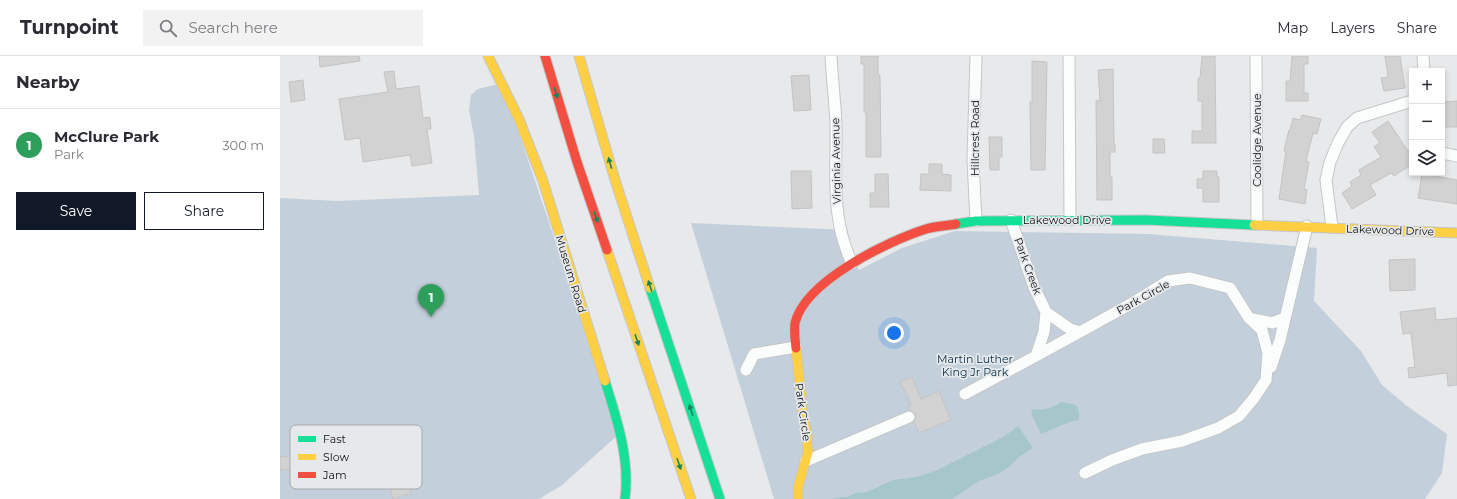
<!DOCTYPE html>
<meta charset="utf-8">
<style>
:root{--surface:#fff;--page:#f2f2f3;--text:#2b2b33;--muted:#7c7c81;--line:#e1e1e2;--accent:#111827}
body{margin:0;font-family:Montserrat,sans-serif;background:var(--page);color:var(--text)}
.controls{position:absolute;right:12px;top:12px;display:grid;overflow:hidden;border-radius:0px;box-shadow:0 2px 6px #0003}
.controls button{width:36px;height:36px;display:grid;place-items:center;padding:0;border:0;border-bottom:1px solid var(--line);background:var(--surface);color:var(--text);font:20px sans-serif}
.you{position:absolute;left:614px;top:277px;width:14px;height:14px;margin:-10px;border:3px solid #fff;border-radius:50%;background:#1a73e8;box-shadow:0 0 0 6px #1a73e833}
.badge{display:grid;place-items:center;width:26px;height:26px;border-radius:50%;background:var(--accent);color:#fff;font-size:13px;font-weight:700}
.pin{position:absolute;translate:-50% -33px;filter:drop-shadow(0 1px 2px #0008)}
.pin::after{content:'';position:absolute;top:21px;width:14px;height:12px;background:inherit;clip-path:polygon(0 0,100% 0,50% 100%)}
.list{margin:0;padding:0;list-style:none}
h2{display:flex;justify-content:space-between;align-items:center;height:52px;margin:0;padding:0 16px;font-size:17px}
h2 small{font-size:13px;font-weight:400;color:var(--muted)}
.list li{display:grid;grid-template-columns:26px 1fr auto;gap:12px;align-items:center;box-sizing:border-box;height:72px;padding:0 16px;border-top:1px solid var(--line)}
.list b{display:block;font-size:15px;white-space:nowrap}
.list p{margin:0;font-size:13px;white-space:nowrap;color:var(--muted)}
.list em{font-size:13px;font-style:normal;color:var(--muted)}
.actions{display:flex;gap:8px;padding:12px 16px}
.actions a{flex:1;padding:9px 0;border:1px solid var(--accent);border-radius:0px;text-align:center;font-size:14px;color:var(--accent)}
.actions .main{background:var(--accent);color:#fff}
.icon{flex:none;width:22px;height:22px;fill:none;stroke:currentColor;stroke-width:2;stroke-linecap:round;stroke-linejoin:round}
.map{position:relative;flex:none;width:1177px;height:443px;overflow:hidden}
header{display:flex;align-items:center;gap:24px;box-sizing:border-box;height:56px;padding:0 20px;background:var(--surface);border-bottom:1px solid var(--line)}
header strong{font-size:19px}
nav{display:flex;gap:22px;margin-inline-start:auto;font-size:14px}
.search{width:280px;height:36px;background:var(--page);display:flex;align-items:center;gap:10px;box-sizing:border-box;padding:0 14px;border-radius:0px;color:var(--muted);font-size:15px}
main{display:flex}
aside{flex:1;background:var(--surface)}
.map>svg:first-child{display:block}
.green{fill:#c3d0db}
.water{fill:#a5c7c9}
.building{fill:#d2d2d3;stroke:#c4c4c5}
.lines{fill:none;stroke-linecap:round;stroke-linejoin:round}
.street-casing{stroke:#c5c6c7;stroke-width:13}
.fast-casing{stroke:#c5c6c7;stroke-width:11}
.slow-casing{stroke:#c5c6c7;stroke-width:11}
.jam-casing{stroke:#c5c6c7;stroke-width:11}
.street{stroke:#fbfcfc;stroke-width:11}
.fast{stroke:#16e098;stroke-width:9}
.slow{stroke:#ffcf43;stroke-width:9}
.jam{stroke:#f24e42;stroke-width:9}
.oneway{fill:#15845d}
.labels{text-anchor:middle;stroke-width:3.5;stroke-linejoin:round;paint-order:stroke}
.street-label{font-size:11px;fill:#131314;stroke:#e6e9eb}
.park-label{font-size:11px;fill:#072d47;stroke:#e6e9eb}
.key{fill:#e6e9eb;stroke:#a7a9aa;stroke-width:1}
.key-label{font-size:11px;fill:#131314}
</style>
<header>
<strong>Turnpoint</strong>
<div class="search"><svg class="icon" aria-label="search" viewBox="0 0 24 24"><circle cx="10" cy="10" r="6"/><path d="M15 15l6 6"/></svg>Search here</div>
<nav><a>Map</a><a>Layers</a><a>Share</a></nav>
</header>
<main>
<aside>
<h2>Nearby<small></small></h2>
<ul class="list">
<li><span class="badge" style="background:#2e9e5b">1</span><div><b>McClure Park</b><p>Park</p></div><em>300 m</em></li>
</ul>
<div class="actions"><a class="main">Save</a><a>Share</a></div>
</aside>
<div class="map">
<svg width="1177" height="443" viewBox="0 0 1177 443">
<rect width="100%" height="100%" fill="#e7e9ea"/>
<path class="green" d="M222 27 340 377 281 430 259 443H0V142L57 145 199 139 194 80 189 54 191 39 198 33Z
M411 167 568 174 570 197 579 214 622 192 675 175 868 178 1037 192 1034 245 1081 295 1102 329 1127 350 1167 378 1162 417 1145 443H494Z"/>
<path class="water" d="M781 346 796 349 799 356V364L792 365 761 378 751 357 753 353C764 355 772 352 781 346Z
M738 370 753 392 739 401 729 411 718 418 699 425 672 443H552L560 441H568L575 437 587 436 613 424 636 421 655 415 725 380Z"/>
<path class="building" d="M39 0H79L80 5 40 11Z
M581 0H598V19H600L601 101H586V56H584V8H581Z
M922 0H935L936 87H912V75H922V45H918V22H920Z
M1012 0H1028V8H1024V37H1028V45H1006V25H1010Z
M1105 0H1120L1125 32 1104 35 1101 22 1108 21Z
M752 5 767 6 765 114H751L750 46H752Z
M833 13 834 88H835V96H830V121H832V144H817L816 45 820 44 818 14Z
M114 15 116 33 139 30 143 62 150 61 151 73H147L152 107 132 110 130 99 83 106 80 82 65 84 59 43 108 36 104 16Z
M529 19 531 54 514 55 511 20Z
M23 24 25 44 11 46 9 26Z
M1177 45V71H1162V46Z
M1022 59 1041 63 1037 78 1033 77 1026 105 1029 106 1024 133 1027 134 1025 148 999 143 1006 95H1004L1009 74H1010L1013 62 1020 64Z
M1108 65 1132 101V108L1114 120 1111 117 1090 129 1096 139 1072 153 1062 137 1072 130 1070 126 1081 119 1079 114 1101 101 1094 91 1100 87 1092 76Z
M709 81H722V101H719V114H710Z
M873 83H884L885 97H873Z
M649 108H662V118L671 119V135L640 134 641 118H649Z
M511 115H531L532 152 512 153Z
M923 115H937V121H939V146H923V132H917V123H923Z
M595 118H608L609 151H590V137H595Z
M1142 118 1177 124V148L1138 142Z
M1135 203V234L1110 235 1109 204Z
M1155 252 1156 264 1177 262V329L1168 330 1167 317 1129 322 1128 312 1135 311 1131 277 1123 278 1120 256Z
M632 321 641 343 659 335 671 364 639 377 634 365 636 359 630 354 628 349 631 348 620 326Z
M11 400 12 413 0 414V401Z
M124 414 131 437 113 443 106 419Z"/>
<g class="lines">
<g class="street-casing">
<path id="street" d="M551 0C552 22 555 45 556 68 557 116 550 162 572 207
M789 0 790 164
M976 0 977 167
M1143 0 1144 15
M1162 97 1177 100
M731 164 754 231 766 256 790 273 800 276 856 245 888 225 910 222 950 232 969 262 982 274 988 297 986 324 974 342 959 360 938 372 902 385 862 393 832 404 805 417
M696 165 693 104 696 0
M1052 171 1046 124 1050 106 1058 87 1067 71 1077 62 1132 45
M969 262 992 267 1005 262
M756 300 800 276
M991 311 1000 284 1027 170
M466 314 474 298 516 291
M685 338 756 300 764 276 766 256
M526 405 629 361"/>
</g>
<g class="fast-casing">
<path id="fast" d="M676 168 696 165 866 164 974 169
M370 232 440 443
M325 325C337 364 350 402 345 443"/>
</g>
<g class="slow-casing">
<path id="slow" d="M208 0 239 63 263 125 325 325
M299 0 335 124 370 232
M974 169 1177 177
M327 194 411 443
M516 292 523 360 527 377 528 396 518 431V443"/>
</g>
<g class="jam-casing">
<path id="jam" d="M265 0 297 106 327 194
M516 292C515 284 514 275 515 267 525 225 608 185 646 173 656 170 666 170 676 168"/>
</g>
<use href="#street" class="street"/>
<use href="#fast" class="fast"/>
<use href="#slow" class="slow"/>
<use href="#jam" class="jam"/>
</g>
<defs><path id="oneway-solid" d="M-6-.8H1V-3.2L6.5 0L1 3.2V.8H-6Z"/></defs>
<g class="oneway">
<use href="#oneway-solid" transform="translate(276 37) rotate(73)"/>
<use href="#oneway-solid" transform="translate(330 107) rotate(-106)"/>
<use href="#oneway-solid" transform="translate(316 161) rotate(71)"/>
<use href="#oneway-solid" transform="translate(370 230) rotate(-108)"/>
<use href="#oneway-solid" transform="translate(357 284) rotate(71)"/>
<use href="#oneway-solid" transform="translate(411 354) rotate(-108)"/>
<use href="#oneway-solid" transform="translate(399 408) rotate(71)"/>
</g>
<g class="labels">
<g class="street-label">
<text transform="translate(695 82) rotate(-90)" y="4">Hillcrest Road</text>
<text transform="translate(977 84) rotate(-90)" y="4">Coolidge Avenue</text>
<text transform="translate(556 105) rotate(-91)" y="4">Virginia Avenue</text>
<text x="787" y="168">Lakewood Drive</text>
<text transform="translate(1110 174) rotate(2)" y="4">Lakewood Drive</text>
<text transform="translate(748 210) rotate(70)" y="4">Park Creek</text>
<text transform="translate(291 218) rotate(73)" y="4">Museum Road</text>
<text transform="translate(863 241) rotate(-29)" y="4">Park Circle</text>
<text transform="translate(523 356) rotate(82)" y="4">Park Circle</text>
</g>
<g class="park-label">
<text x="695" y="307">Martin Luther<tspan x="695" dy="13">King Jr Park</tspan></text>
</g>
</g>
<rect x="10" y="369" width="132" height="64" rx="6" class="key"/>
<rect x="18" y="380" width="18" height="6" fill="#16e098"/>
<rect x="18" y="398" width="18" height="6" fill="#ffcf43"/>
<rect x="18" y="416" width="18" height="6" fill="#f24e42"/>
<g class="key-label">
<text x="43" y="387">Fast</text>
<text x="43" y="405">Slow</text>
<text x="43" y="423">Jam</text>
</g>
</svg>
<div class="controls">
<button>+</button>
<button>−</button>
<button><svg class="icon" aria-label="layers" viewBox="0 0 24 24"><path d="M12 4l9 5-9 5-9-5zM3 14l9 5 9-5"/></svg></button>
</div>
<div class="you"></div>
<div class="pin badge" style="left:151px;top:261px;background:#2e9e5b">1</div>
</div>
</main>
